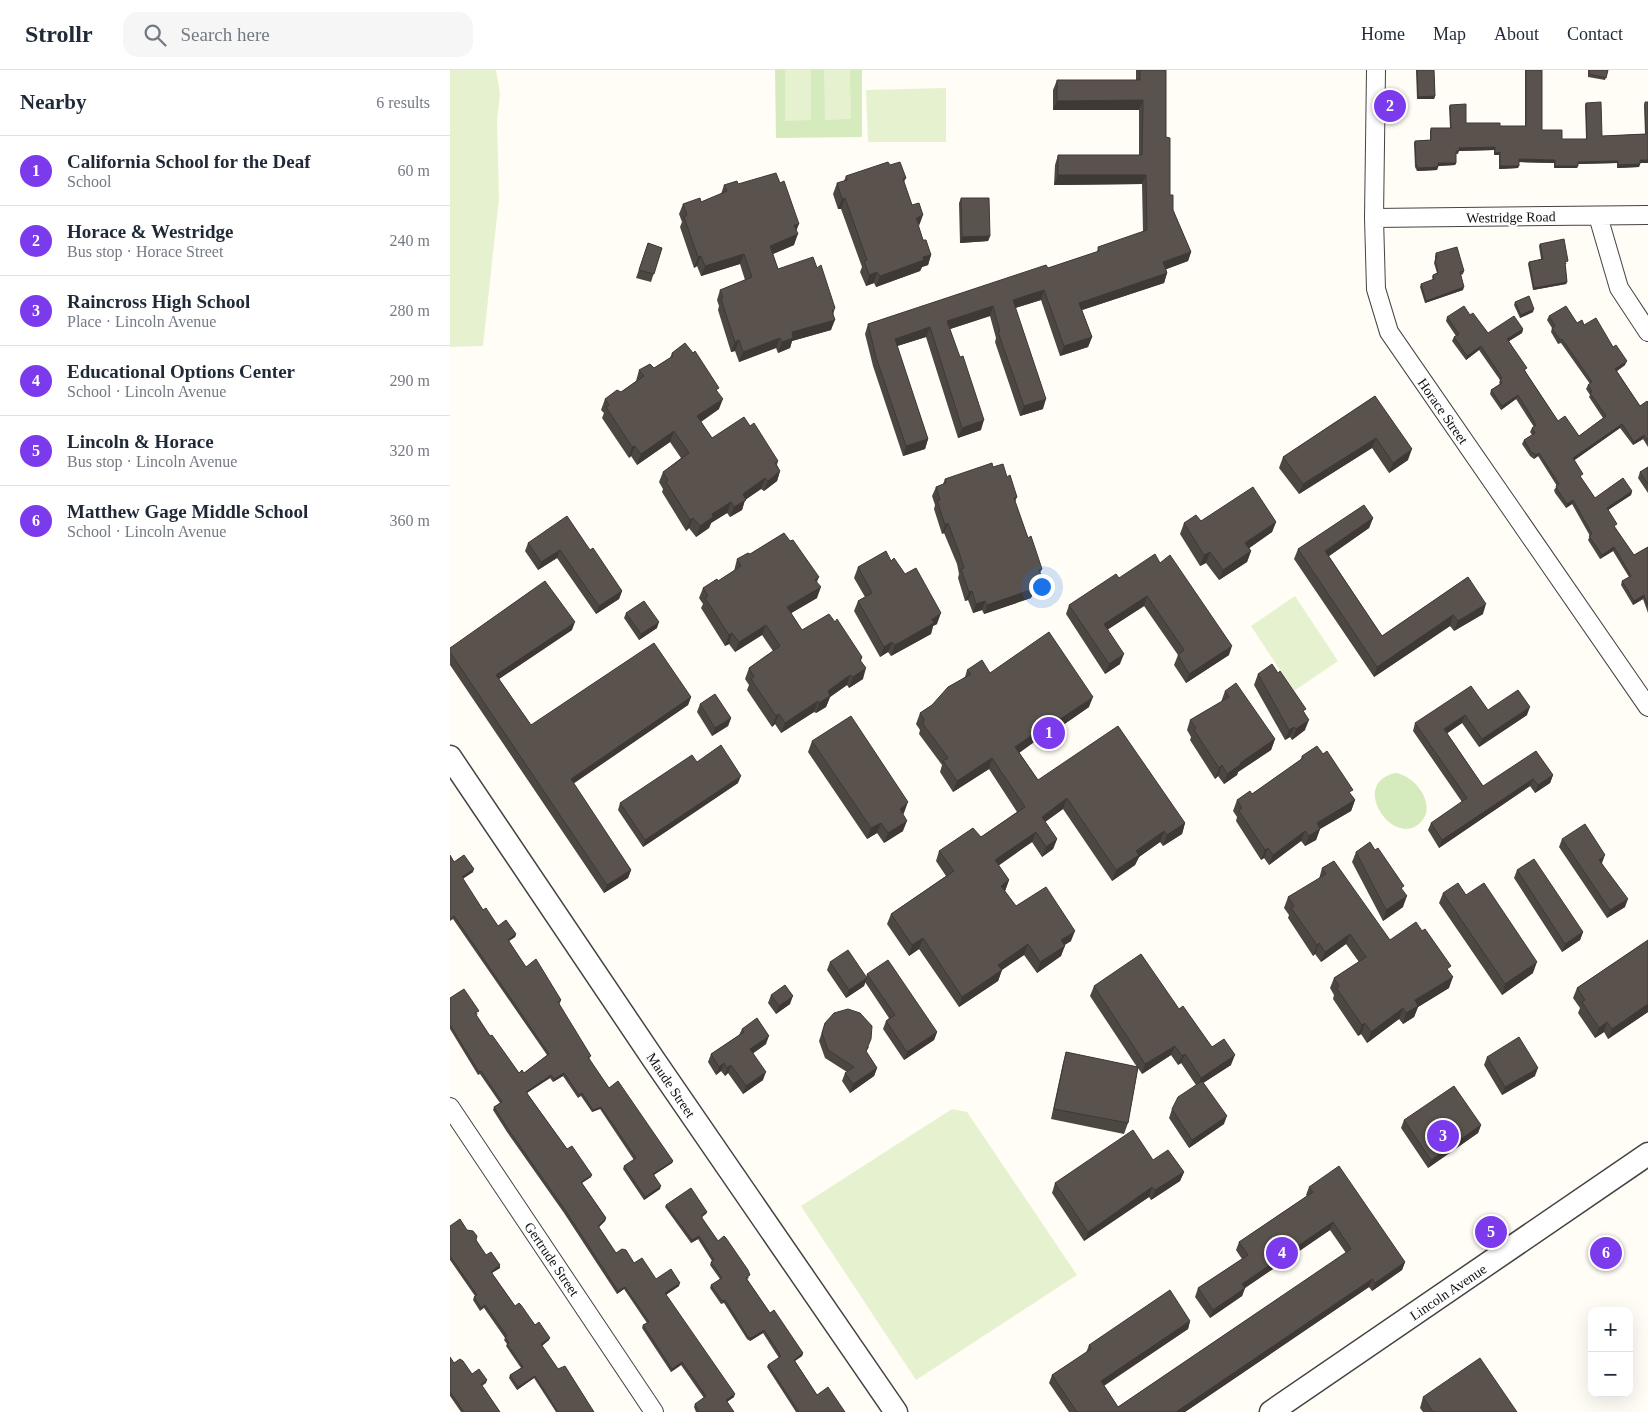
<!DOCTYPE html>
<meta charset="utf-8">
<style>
:root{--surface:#fff;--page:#f6f6f7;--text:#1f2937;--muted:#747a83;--line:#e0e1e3;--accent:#7c3aed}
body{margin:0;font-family:Georgia,serif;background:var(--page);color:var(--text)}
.controls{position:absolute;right:15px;bottom:15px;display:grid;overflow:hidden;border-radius:10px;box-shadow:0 5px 20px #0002}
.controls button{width:45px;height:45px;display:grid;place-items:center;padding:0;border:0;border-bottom:1px solid var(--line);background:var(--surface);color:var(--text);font:25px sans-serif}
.you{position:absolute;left:591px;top:516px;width:18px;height:18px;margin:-12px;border:4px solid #fff;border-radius:50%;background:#1a73e8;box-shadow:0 0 0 8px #1a73e833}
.badge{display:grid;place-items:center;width:32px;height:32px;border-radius:50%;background:var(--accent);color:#fff;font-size:16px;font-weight:700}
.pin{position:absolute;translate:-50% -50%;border:2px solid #fff;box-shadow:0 1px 5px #0006}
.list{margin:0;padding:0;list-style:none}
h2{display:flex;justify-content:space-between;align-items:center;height:65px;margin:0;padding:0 20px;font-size:21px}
h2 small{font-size:16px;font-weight:400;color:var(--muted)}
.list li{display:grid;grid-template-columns:32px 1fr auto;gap:15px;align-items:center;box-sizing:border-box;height:70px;padding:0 20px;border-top:1px solid var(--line)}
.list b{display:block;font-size:19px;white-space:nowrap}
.list p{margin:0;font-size:16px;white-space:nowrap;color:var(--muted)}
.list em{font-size:16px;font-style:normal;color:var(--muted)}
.icon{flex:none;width:28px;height:28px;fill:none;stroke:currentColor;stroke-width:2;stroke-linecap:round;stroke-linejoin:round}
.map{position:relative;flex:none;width:1198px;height:1342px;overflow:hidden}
header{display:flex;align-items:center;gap:30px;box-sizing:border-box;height:70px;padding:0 25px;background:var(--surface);border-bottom:1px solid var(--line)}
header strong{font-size:24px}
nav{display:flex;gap:28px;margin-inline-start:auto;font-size:18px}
.search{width:350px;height:45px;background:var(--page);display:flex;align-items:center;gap:12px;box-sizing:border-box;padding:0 18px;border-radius:15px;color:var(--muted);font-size:19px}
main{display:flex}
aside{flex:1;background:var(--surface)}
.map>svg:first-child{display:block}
.green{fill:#d5ebbd}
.pitch{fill:#e6f2cf}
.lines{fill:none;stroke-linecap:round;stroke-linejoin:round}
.minor-casing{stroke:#444;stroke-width:20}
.tertiary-casing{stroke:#444;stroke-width:25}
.minor{stroke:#fff;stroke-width:18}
.tertiary{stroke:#fff;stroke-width:22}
.wall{fill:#4d4742}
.shaded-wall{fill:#3f3936}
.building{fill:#5a524d;stroke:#3f3936}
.labels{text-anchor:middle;stroke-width:5;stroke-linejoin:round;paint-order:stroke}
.street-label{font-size:14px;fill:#111;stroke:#fff}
</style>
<header>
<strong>Strollr</strong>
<div class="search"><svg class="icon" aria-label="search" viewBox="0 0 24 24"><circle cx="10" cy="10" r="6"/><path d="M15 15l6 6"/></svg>Search here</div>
<nav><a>Home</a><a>Map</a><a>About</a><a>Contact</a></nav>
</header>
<main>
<aside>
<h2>Nearby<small>6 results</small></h2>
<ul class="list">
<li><span class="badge">1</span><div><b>California School for the Deaf</b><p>School</p></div><em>60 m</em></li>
<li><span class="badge">2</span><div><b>Horace &amp; Westridge</b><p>Bus stop · Horace Street</p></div><em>240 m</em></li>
<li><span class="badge">3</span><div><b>Raincross High School</b><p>Place · Lincoln Avenue</p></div><em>280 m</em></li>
<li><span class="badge">4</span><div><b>Educational Options Center</b><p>School · Lincoln Avenue</p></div><em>290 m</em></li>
<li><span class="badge">5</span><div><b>Lincoln &amp; Horace</b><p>Bus stop · Lincoln Avenue</p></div><em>320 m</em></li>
<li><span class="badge">6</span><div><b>Matthew Gage Middle School</b><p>School · Lincoln Avenue</p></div><em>360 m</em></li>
</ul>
</aside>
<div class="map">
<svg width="1198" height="1342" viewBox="0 0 1198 1342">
<rect width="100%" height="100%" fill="#fffdf5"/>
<path class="green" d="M325 0H412V67L326 68Z
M946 703C966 706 989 737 969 754 941 777 899 712 946 703Z"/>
<path class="pitch" d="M0 0H46L50 23 47 51 49 128 33 276 0 277Z
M335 0H361V50L335 51Z
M374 0H400L401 49 375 50Z
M496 18V72H418L416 20Z
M845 526 888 591 844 621 801 556Z
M502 1039 517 1042 627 1205 466 1310 351 1136Z"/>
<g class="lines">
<g class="minor-casing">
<path id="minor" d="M926 0 924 148 926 219 939 262 1198 637
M1148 146 1169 218 1198 262
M924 148 1198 145
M0 1037 204 1342"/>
</g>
<g class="tertiary-casing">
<path id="tertiary" d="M0 687 204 990 446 1342
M821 1342 1198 1084"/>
</g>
<use href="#minor" class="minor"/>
<use href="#tertiary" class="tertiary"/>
</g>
<path class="wall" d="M686 0H716V67L720 125 723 140 741 182 738 191 716 199 717 203 714 213 632 240 642 267 638 277 610 286 591 230 565 238 593 339 570 346 545 272 546 268 540 246 500 259 531 360 508 368 476 267 447 276 478 369 475 379 453 386 423 296 415 264 418 254 598 198 647 182 648 177 693 162 692 114 604 115 605 95 608 85H689V40H603V20L607 10H686Z
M966 0H984L985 26 984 29H967Z
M1075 0H1092V60L1112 69H1136L1135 35 1136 33 1152 66 1195 64 1194 35 1195 32 1198 93H1190L1189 97 1167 98V93L1128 94 1127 98H1104V93L1069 92 1068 98 1049 99V85H1044V80L1009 81 1008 84H1006V93L1005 95 988 96 987 100 967 101 965 97 964 73 965 71 980 70V61L981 58H1000L999 37 1000 35 1016 53 1050 56H1075Z
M1138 0H1158L1155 10 1138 7Z
M440 95 456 108 454 112 473 170 481 185 478 195 472 197 470 201 426 217 424 213 416 216 410 202 412 197 391 139H388L383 124 387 113 394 111 396 106Z
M288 114 346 160 344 175 323 184 328 199 367 198 385 238 383 245 381 260 342 271 340 278 328 283 326 278 289 292 285 281 281 282 268 240 269 236 267 230 270 220 295 210 290 194 251 206 247 196 244 198 230 157 232 152 229 144 233 134 251 132 271 124 274 115Z
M511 128 540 166 538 171 510 173 509 133Z
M198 173 212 178 201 212 186 208Z
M1090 174 1117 194H1115L1117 212 1116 214 1083 220 1078 194 1079 192 1091 189 1089 176Z
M986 183 1014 201 1013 204 1011 205 1013 220 975 233 970 217 971 214 983 210 982 207 983 205 987 203 984 193 985 190V186Z
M1065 232 1083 242 1070 248 1064 235Z
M1020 245 1038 263 1073 259 1072 263 1059 271 1076 302 1108 351 1129 366 1153 348 1139 327 1140 325 1136 319 1138 315 1140 314 1111 273 1108 274 1101 262 1102 258 1097 250 1099 246 1134 255 1163 277 1175 295 1167 301 1190 336 1198 332V377L1193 369 1183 375 1170 358 1124 390 1131 408 1145 428 1182 421 1181 425 1158 440 1165 458 1184 485 1198 477V543L1193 529 1183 535 1171 515 1172 511 1179 507 1163 481 1150 489 1138 470 1140 466 1122 434 1116 438 1105 423 1104 420 1107 416 1088 386 1084 389 1080 386 1072 374 1074 370 1082 365 1080 362 1082 358 1084 357 1066 329 1051 340 1040 324 1041 320 1050 314 1049 313 1050 310 1029 280 1016 290 1002 271 1004 267 1006 266 996 251 997 247Z
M222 283 268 322 269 339 251 352 262 368 300 356 328 391 327 395 330 401 327 411 314 421 311 419 295 430 292 440 280 447 277 443 261 453 259 458 246 467 239 458 236 461 212 422 213 419 209 412 213 402 231 388 220 372 187 395 181 386 179 388 152 348 154 343 151 340 155 329 171 322 186 311 189 300 204 298 220 288Z
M925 326 958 390 939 403 922 378 849 424 829 398 833 387Z
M543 397 557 407 567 427 565 432 578 468 592 499 590 503 593 511 590 521 583 523 581 528 534 544 532 540 523 543 518 530 515 531 508 508 509 504 507 494 494 463 492 464 484 439 485 435 482 426 486 417 493 414 495 409Z
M1198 397V423L1188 408 1190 402Z
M923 448 919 458 879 486 932 566 1018 507 1033 544 1004 561 1000 556 924 607 844 489 848 479Z
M751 451 826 452 822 462 799 478 801 481 797 492 769 510 756 493 750 496 730 464 734 453Z
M78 473 140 480 172 521 169 529 146 544 107 488 88 500 75 481Z
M300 484 369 507 367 512V528L341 543 352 560 412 587 411 591 413 609 399 618 397 615 380 627 376 637 366 643 364 642 331 663 325 654 322 657 297 620 299 615 295 609 299 598 323 581 312 565 285 582 279 574 275 576 251 538 253 534 249 528 253 518 268 511 284 501 287 489Z
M441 491 487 554 483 556 481 564 441 586 438 582 430 587 404 541 408 531 415 527 404 508 408 497Z
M710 493 779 585 736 613 724 595 728 585 694 536 658 559 670 594 655 604 616 544 619 535 669 508Z
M176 543 207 558 189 570 174 548Z
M122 560 49 609 81 655 241 627 238 635 123 714 181 800 178 808 154 823 0 595V578Z
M517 600 540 603 639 637 603 662 601 660 569 682 588 710 735 753 732 764 713 776 710 772 689 787 685 795 662 811 613 739 595 752 607 769 603 779 592 787 582 772 548 795 559 810 555 821 566 836 621 871 614 875 611 886 587 903 574 885 552 900 548 911 509 937 469 879 459 886 437 854 441 844 496 806 486 791 489 781 531 767 567 742 539 699 503 722 490 702 492 695 469 664 470 660 466 654 470 643 482 635 515 607Z
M808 604 855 643V660L842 670 840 667 835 670 804 615Z
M775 621 825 669 821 680 788 702 787 705 774 714 768 706 765 709 740 670 741 667 737 660 740 650 771 632Z
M250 634 281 648 278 656 262 666 247 642Z
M1038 640 1077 645 1029 677 1012 653 997 663 1033 716 1103 705 1100 713 1085 723 1080 716 989 778 978 760 981 753 1012 732 963 661 965 653Z
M362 671 454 743 453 744V761L434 773 427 763 417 769 358 682Z
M852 686 901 725 905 730 901 741 870 759 866 770 855 776 851 771 819 795 814 788 811 790 786 751 787 747 783 741 787 730 802 724 850 691Z
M247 692 288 713 193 777 168 740 170 733Z
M1112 769 1152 793 1175 837 1157 848 1109 777Z
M906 782 952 820 953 837 933 851 902 792Z
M0 785 4 792 23 802 12 809 33 840 48 856 66 864 65 867 59 871 76 897 111 930 110 933 109 934 140 988 139 989 159 1018 223 1091 222 1093 204 1105 210 1119 194 1130 173 1099 174 1096 184 1090 150 1039 142 1042 131 1026 128 1028 113 1006 103 1012 100 1008 77 1023 117 1079 141 1107 132 1113 156 1148 155 1151 149 1157 166 1183 184 1193 206 1209 229 1216 216 1225 284 1327 277 1332 284 1342H246L244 1337 245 1334 254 1328 231 1295 221 1302 192 1258 193 1255 197 1253 174 1219 167 1224 114 1143 57 1062 43 1040 44 1037 50 1033 30 1004 28 1005 0 959V928L28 944 26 945 40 966 69 1003H74L97 985 3 849 0 851Z
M872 798 940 870 999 901V918L968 937 964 947 953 954 949 949 917 973 911 964 908 966 883 929 884 925 880 918 884 908 909 892 896 874 871 892 865 884 863 886 838 848 839 845 834 838 838 827 869 809Z
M1067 800 1133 862 1130 870 1112 882 1064 808Z
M993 823 1016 825 1083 903 1052 925 989 833Z
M1198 870V942L1158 969 1154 962 1145 968 1128 943 1130 938 1123 928 1127 918Z
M380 892 416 907 417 904 487 962 484 970 454 990 433 959 436 951 439 948 415 912 414 916 396 928 377 900Z
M644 916 729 939 762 977 781 995 753 1013 774 1054 739 1078 719 1048 722 1039 746 1015 731 993 728 995 721 985 692 1004 688 998 678 1053 674 1064 601 1049 613 993 616 982 687 997 640 926Z
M321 925 340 934 326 944 318 933Z
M375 953 419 977 416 982 427 998 424 1006 400 1023 392 1011 395 1003 397 1002 375 988 369 971Z
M292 959 316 974 303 983 313 1010 293 1024 278 1003 275 1006 271 1001 266 1005 258 992 261 984 289 965Z
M1037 987 1085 1006 1052 1025 1034 995Z
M954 1050 1031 1055 1028 1063 978 1098 951 1058Z
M703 1090 734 1102 730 1111 701 1130 699 1127 634 1171 602 1123 605 1113Z
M859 1117 955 1192 952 1200 922 1221 919 1217 735 1342H619L599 1313 602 1305 636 1283 639 1275 740 1251 738 1259 654 1316 668 1337 896 1183 880 1160 795 1218 792 1226 760 1248 745 1227 748 1218 792 1189 786 1180 789 1172 857 1126 856 1125Z
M216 1135 257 1142 256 1144 252 1147V1148L268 1171 299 1208 297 1209 320 1243 353 1283 352 1286 345 1291 367 1325 395 1342H346L317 1297 318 1295 329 1288 313 1263 300 1271 297 1269 274 1233 271 1234 260 1218 261 1215 270 1209 260 1195 261 1192 262 1191 248 1169 241 1173 215 1137Z
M0 1156 17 1160 26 1170 36 1185 50 1198 42 1203 65 1236 85 1255 99 1270 92 1276 108 1299 144 1342H106L84 1308 67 1320 59 1308 60 1305 71 1298 56 1276 57 1274 54 1270 55 1268 34 1238 30 1241 23 1230 24 1227 25 1226 0 1190Z
M0 1287 4 1293 22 1304 37 1310 36 1313 32 1316 50 1342H11L0 1326Z
M973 1327 1067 1342H973L970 1338Z"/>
<path class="shaded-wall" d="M985 26 984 29H967L968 27Z
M693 30 689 40H603L607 31Z
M1045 77 1044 80 1008 81 1009 78Z
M1050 82 1049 85H1044L1045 83Z
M1069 89 1105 90 1104 93 1068 92Z
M1190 90H1198V93H1189Z
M1168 91 1167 93 1127 94 1128 92Z
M988 93H1006L1005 95 987 96Z
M1190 94 1189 97 1167 98 1168 95Z
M1050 96H1069L1068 98 1049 99Z
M1105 96H1128L1127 98H1104Z
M988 97 987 100 967 101 968 98Z
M608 105H696L692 114 604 115Z
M395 128 391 139H388L392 129Z
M473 145 469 156 466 148Z
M349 154 345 164 344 155Z
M348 164 344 175 316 187 320 176Z
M540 166 538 171 510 173 512 167Z
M741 182 738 191 709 202 713 192Z
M294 184 290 194 251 206 255 196Z
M481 185 478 195 472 197 470 201 426 217 430 206 473 187Z
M251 186 247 196 244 198 248 187Z
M427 202 424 213 416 216 419 205Z
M717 203 714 213 626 242 629 233Z
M1117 212 1116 214 1083 220 1084 218Z
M1014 217 1013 220 975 233 976 231Z
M594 220 591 230 559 240 563 230Z
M543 236 540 246 494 261 497 251Z
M1084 239 1083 242 1070 248 1071 245Z
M385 250 381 260 342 271 340 278 328 283 332 272 342 262Z
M480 257 476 267 441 278 445 269Z
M1073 259 1072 263 1056 273 1057 269Z
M642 267 638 277 610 286 614 276Z
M330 268 326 278 289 292 293 282Z
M289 270 285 281 281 282 285 272Z
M1031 276 1029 280 1016 290 1017 286Z
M1177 291 1175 295 1164 303 1165 299Z
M1068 325 1066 329 1051 340 1052 336Z
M273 329 269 339 243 357 247 346Z
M596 329 593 339 570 346 574 336Z
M534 350 531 360 508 368 512 358Z
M1172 354 1170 358 1122 392 1123 388Z
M224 361 220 372 187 395 191 384Z
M1194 365 1193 369 1183 375 1184 372Z
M926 368 922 378 849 424 853 414Z
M478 369 475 379 453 386 456 376Z
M185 376 181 386 179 388 182 377Z
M962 379 958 390 939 403 943 393Z
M1089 383 1088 386 1084 389 1086 385Z
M330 401 327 411 314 421 318 411Z
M315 408 311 419 295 430 292 440 280 447 284 437 293 424Z
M1182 421 1181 425 1155 442 1157 438Z
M1123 430 1122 434 1116 438 1117 434Z
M281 432 277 443 261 453 259 458 246 467 250 456 262 444Z
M243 448 239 458 236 461 240 450Z
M923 448 919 458 872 491 875 481Z
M826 452 822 462 791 484 795 473Z
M498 453 494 463 492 464 495 455Z
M1164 477 1163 481 1150 489 1152 485Z
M110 480 107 488 88 500 91 492Z
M801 481 797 492 769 510 773 500Z
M760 482 756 493 750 496 754 485Z
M593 511 590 521 583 523 581 528 534 544 537 535 583 515Z
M371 517 367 528 333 548 337 537Z
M172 521 169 529 146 544 149 536Z
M522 521 518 530 515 531 519 522Z
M1194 525 1193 529 1183 535 1184 531Z
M697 526 694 536 651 564 654 554Z
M535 531 532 540 523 543 526 534Z
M1036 534 1033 544 1004 561 1008 551Z
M491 543 487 554 483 556 481 564 441 586 445 575Z
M1003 545 1000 556 924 607 927 597Z
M125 552 122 560 43 613 46 605Z
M209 552 207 558 189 570 191 564Z
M316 555 312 565 285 582 289 572Z
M282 563 279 574 275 576 279 565Z
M442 572 438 582 430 587 434 577Z
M782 576 779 585 736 613 739 604Z
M674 584 670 594 655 604 659 594Z
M416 598 413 609 399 618 403 607Z
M400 605 397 615 380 627 376 637 366 643 369 633 378 621Z
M241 627 238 635 118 717 121 709Z
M643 627 639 637 603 662 606 652Z
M368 631 364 642 331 663 335 653Z
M1080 637 1077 645 1029 677 1032 669Z
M329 644 325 654 322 657 326 646Z
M1015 645 1012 653 992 667 994 659Z
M281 648 278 656 262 666 265 658Z
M605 649 601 660 562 688 565 677Z
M859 650 855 660 842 670 846 659Z
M844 657 840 667 835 670 839 660Z
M825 669 821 680 788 702 787 705 774 714 777 704 790 693Z
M542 688 539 699 503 722 507 711Z
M772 695 768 706 765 709 769 698Z
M1103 705 1100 713 1085 723 1088 715Z
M291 706 288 713 193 777 195 770Z
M1083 709 1080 716 989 778 992 770Z
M617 728 613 739 588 757 592 747Z
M905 730 901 741 863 763 867 753Z
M458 732 454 743 446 750 450 739Z
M457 751 453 761 434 773 438 763Z
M431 753 427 763 417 769 421 758Z
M735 753 732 764 713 776 717 765Z
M870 759 866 770 855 776 859 766Z
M714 761 710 772 689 787 685 795 662 811 666 800 686 781Z
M855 761 851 771 819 795 823 785Z
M586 762 582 772 541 801 545 790Z
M607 769 603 779 592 787 596 777Z
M818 778 814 788 811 790 815 780Z
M1155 785 1152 793 1146 798 1149 790Z
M24 799 23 802 11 810 12 807Z
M181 800 178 808 154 823 157 815Z
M559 810 555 821 547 826 551 816Z
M957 826 953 837 933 851 936 840Z
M1178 829 1175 837 1157 848 1160 840Z
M625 861 621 871 607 880 611 870Z
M1133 862 1130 870 1112 882 1115 874Z
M66 864 65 867 57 872 58 870Z
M900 864 896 874 871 892 875 882Z
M473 868 469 879 459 886 462 875Z
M869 873 865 884 863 886 867 875Z
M578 874 574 885 544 905 548 895Z
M615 876 611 886 587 903 590 892Z
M1087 892 1083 903 1052 925 1055 914Z
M552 900 548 911 509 937 512 927Z
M1003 907 999 918 968 937 964 947 953 954 956 943 965 930Z
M417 908 414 916 396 928 399 920Z
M343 926 340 934 326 944 329 936Z
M1198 934V942L1158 969 1162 959Z
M953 938 949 949 917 973 921 962Z
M1157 952 1154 962 1145 968 1149 958Z
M915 953 911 964 908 966 912 955Z
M487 962 484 970 454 990 457 982Z
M319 966 316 974 298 987 300 979Z
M725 976 721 985 692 1004 695 994Z
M735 984 731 993 728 995 732 986Z
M785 985 781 995 747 1017 751 1008Z
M274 993 271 1001 266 1005 269 997Z
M281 995 278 1003 275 1006 277 998Z
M427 998 424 1006 400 1023 403 1014Z
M1088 998 1085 1006 1052 1025 1055 1017Z
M316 1002 313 1010 293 1024 296 1016Z
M114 1003 113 1006 103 1012 104 1009Z
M101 1005 100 1008 75 1024 76 1022Z
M151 1037 150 1039 142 1042 143 1040Z
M777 1046 774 1054 739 1078 742 1070Z
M1031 1055 1028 1063 978 1098 981 1090Z
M223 1091 222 1093 202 1106 203 1104Z
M734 1102 730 1111 701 1130 705 1120Z
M142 1105 141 1107 130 1114 131 1112Z
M211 1116 210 1119 194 1130 195 1127Z
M702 1117 699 1127 634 1171 638 1162Z
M156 1148 155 1151 147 1159 148 1156Z
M883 1152 880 1160 789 1222 792 1214Z
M249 1166 248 1169 241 1173 242 1170Z
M955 1192 952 1200 922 1221 925 1213Z
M50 1195V1198L40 1204 41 1202Z
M922 1209 919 1217 735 1342H726Z
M230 1213 229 1216 214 1226 215 1223Z
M175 1217 174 1219 167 1224 168 1221Z
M795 1218 792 1226 760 1248 763 1240Z
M740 1251 738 1259 648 1319 651 1311Z
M314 1260 313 1263 300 1271 301 1268Z
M100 1268 99 1270 90 1277 91 1274Z
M353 1283 352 1286 343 1292 344 1290Z
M232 1292 231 1295 221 1302 222 1299Z
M85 1306 84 1308 67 1320 68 1317Z
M285 1324 284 1327 275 1333 276 1330Z"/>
<path class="building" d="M690 0H716V67L720 68V125H723V140L741 182 713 192 717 203 629 233 642 267 614 276 594 220 563 230 596 329 574 336 548 262 550 261 543 236 497 251 510 287 513 286 534 350 512 358 480 257 445 269 478 369 456 376 426 287 418 254 596 195 598 198 649 181 648 177 697 160 696 105H608V85H692L693 30 607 31V10H690Z
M967 0H984L985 26 968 27Z
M1076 0H1092V60H1112V69H1137L1136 33 1151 32 1152 66 1196 64 1195 32H1198V90H1190V94L1168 95V91L1128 92V96H1105V90L1069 89V96H1050V82L1045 83V77L1009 78V81H1006V93H988V97L968 98 966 94 965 71 981 70V58H1001L1000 35 1016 34V53H1050V56H1076Z
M1139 0H1158L1156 8 1139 4Z
M438 92 440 95 450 92 456 108 453 109 462 135 469 133 473 145 466 148 473 170H476L481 185 473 187 474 190 430 206 427 202 419 205 414 191 417 190 395 128 392 129 387 113 397 110 396 106Z
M326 103 330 113 334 111 349 154 344 155 348 164 320 176 328 199 363 187 367 198 371 195 385 238 382 241 385 250 342 262 343 268 332 272 330 268 293 282 289 270 285 272 271 229 273 228 270 220 302 207 294 184 255 196 251 186 248 187 234 147 237 145 233 134 250 128 251 132 277 121 274 115 287 111 288 114Z
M511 128H539L540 166 512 167Z
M1114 169 1118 191 1115 192 1117 212 1084 218 1079 192 1093 189 1090 174Z
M198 173 212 178 204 204 189 200Z
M1007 177 1014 201 1010 202 1014 217 976 231 971 214 984 209 983 205 988 203 985 190 987 189 986 183Z
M1079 226 1084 239 1071 245 1065 232Z
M1014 236 1020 245 1023 243 1038 263 1064 246 1073 259 1057 269 1077 298 1074 300 1108 351 1115 346 1129 366 1156 346 1140 323 1142 322 1138 315 1142 312 1112 269 1110 270 1102 258 1105 256 1099 246 1116 236 1127 253 1132 250 1134 255 1146 248 1163 277 1166 275 1177 291 1165 299 1190 336 1197 331 1198 332V371L1194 365 1184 372 1172 354 1123 388 1133 404 1130 406 1145 428 1173 408 1182 421 1157 438 1167 454 1164 456 1184 485 1198 477V536L1194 525 1184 531 1172 511 1181 506 1164 477 1152 485 1139 466 1142 464 1123 430 1117 434 1107 419 1106 416 1109 414 1089 383 1086 385 1081 382 1074 370 1085 363 1082 358 1086 355 1081 346 1068 325 1052 336 1041 320 1052 313 1050 309 1052 308 1031 276 1017 286 1004 267 1009 264 997 247Z
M235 273 243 283 245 281 269 318 266 320 273 329 247 346 262 368 294 347 300 356 304 353 328 391 325 393 330 401 318 411 315 408 293 424 296 430 284 437 281 432 262 444 263 447 250 456 243 448 240 450 216 412 218 410 213 402 239 383 224 361 191 384 185 376 182 377 156 337 159 335 155 329 167 320 171 322 194 306 189 300 200 294 204 298 223 286 222 283Z
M925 326 962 379 943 393 926 368 853 414 833 387Z
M542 393 543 397 553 394 557 407 560 405 567 427 564 428 578 468 581 466 592 499 589 500 593 511 583 515 585 518 569 524 537 535 535 531 526 534 522 521 519 522 511 499 514 498 510 485 498 453 495 455 487 430H490L486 417 496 413 495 409Z
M1198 397V414L1190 402Z
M803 417 826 452 795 473 801 481 773 500 760 482 754 485 734 453 746 445 751 451Z
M914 435 923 448 875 481 932 566 1018 507 1036 534 1008 551 1003 545 927 597 848 479Z
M117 446 140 480 143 478 172 521 149 536 110 480 91 492 78 473Z
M334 463 340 471 343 470 369 507 365 510 371 517 337 537 352 560 379 544 385 552 387 549 412 587 410 590 416 598 403 607 400 605 378 621 380 626 369 633 368 631 335 653 329 644 326 646 301 609 304 607 299 598 330 576 316 555 289 572 282 563 279 565 255 528 258 526 253 518 267 509 268 511 291 496 287 489 298 483 300 484Z
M436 481 441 491 444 488 455 504 466 498 491 543 482 549 484 553 445 575 442 572 434 577 408 531 422 523 408 497Z
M705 484 710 493 720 485 782 576 739 604 728 585 734 580 697 526 654 554 674 584 659 594 619 535 666 504 669 508Z
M95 511 125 552 46 605 81 655 204 573 241 627 121 709 181 800 157 815 0 582V578Z
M194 531 209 552 191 564 176 543Z
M599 562 643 627 606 652 605 649 565 677 588 710 668 656 735 753 717 765 714 761 686 781 689 785 666 800 617 728 592 747 607 769 596 777 586 762 545 790 559 810 551 816 566 836 596 817 625 861 611 870 615 876 590 892 578 874 548 895 552 900 512 927 473 868 462 875 441 844 504 801 489 781 523 758 531 767 575 737 542 688 507 711 493 691 498 688 473 654 474 649 470 643 482 635 498 617 521 604 517 600 532 590 540 603Z
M822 594 828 603 830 601 856 639 853 641 859 650 846 659 844 657 839 660 808 604Z
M786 613 825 669 790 693 791 694 777 704 772 695 769 698 744 660 746 658 740 650 779 627 775 621Z
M1021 616 1038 640 1068 620 1080 637 1032 669 1015 645 994 659 1033 716 1086 681 1103 705 1088 715 1083 709 992 770 981 753 1017 728 965 653Z
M265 624 281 648 265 658 250 634Z
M401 646 458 732 450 739 457 751 438 763 431 753 421 758 362 671Z
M271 675 291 706 195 770 170 733 242 685 247 692Z
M867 676 873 684 877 681 903 720 899 722 905 730 867 753 870 759 859 766 855 761 823 785 818 778 815 780 789 741 792 738 787 730 800 721 802 724 853 688 852 686Z
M1135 754 1155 785 1149 790 1178 829 1160 840 1112 769Z
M920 772 925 780 928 778 954 816 951 818 957 826 936 840 906 782Z
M0 785 4 792 14 785 24 799 12 807 33 840 36 838 48 856 56 850 66 864 58 870 76 897 86 889 111 930 108 932 141 986 138 987 159 1018 168 1011 223 1091 203 1104 211 1116 195 1127 174 1096 186 1088 151 1037 143 1040 132 1023 129 1025 114 1003 104 1009 101 1005 76 1022 117 1079 122 1076 142 1105 131 1112 156 1148 148 1156 166 1183 172 1179 176 1180 184 1193 192 1188 206 1209 221 1199 230 1213 215 1223 285 1324 276 1330 284 1342H249L245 1334 256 1326 232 1292 222 1299 193 1255 199 1252 175 1217 168 1221 115 1140 58 1059 44 1037 52 1032 31 1001 29 1002 0 955V928L14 919 29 941 25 943 40 966 42 965 69 1003 72 1000 74 1003 99 984 4 846 0 849Z
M1084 789 1133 862 1115 874 1067 800Z
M884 791 940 870 966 852 972 861 975 859 1001 896 997 899 1003 907 965 930 968 936 956 943 953 938 921 962 915 953 912 955 887 919 889 916 884 908 916 887 900 864 875 882 869 873 867 875 841 838 844 836 838 827 876 804 872 798Z
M1008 813 1016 825 1034 813 1087 892 1055 914 993 823Z
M1198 870V934L1162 959 1157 952 1149 958 1132 932 1135 930 1127 918Z
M398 880 417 908 399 920 380 892Z
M691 884 729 939 733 936 762 977 774 969 785 985 751 1008 735 984 732 986 725 976 695 994 644 916Z
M438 890 487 962 457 982 436 951 445 945 417 904Z
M335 915 343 926 329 936 321 925Z
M398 939 410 943 422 956 421 969 416 981 427 998 403 1014 395 1003 404 997 378 980 372 963 375 953 384 943Z
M307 948 319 966 300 979 316 1002 296 1016 281 995 277 998 274 993 269 997 261 984 294 962 292 959Z
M1069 967 1088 998 1055 1017 1037 987Z
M616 982 688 997 678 1053 604 1039Z
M752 1011 777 1046 742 1070 722 1039 728 1027Z
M1004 1016 1031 1055 981 1090 954 1050Z
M683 1060 703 1090 718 1080 734 1102 705 1120 702 1117 638 1162 605 1113Z
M889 1096 955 1192 925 1213 922 1209 726 1342H627L602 1305 641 1279 639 1275 720 1220 740 1251 651 1311 668 1337 901 1179 883 1152 792 1214 795 1218 763 1240 748 1218 798 1185 789 1172 863 1122 859 1117Z
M241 1118 257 1142 252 1145V1148L268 1171 274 1166 276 1168 298 1200 300 1205 296 1208 320 1243 324 1240 353 1283 344 1290 367 1325 378 1317 395 1342H349L318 1295 331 1286 314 1260 301 1268 298 1267 275 1230 272 1231 261 1215 272 1208 261 1192 264 1190 249 1166 242 1170 216 1135Z
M10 1149 17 1160 23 1161 27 1166 26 1170 36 1185 41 1182 50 1195 41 1202 65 1236 69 1233 71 1235 85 1255 89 1252 100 1268 91 1274 108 1299 115 1296 144 1342H108L85 1306 68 1317 60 1305 73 1297 57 1274 59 1273 55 1267 57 1266 35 1235 31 1238 24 1227 27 1225 0 1186V1156Z
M0 1287 4 1293 10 1289 13 1291 22 1304 29 1299 37 1310 31 1314 50 1342H14L0 1322Z
M1030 1288 1067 1342H983L973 1327Z"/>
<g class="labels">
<g class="street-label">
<text transform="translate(1061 147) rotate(-1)" y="5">Westridge Road</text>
<text transform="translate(993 341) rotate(55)" y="5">Horace Street</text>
<text transform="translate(221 1015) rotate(56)" y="5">Maude Street</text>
<text transform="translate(102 1189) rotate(56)" y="5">Gertrude Street</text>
<text transform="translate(998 1222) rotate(-34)" y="5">Lincoln Avenue</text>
</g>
</g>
</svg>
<div class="controls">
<button>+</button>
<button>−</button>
</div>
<div class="you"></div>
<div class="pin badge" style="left:599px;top:663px">1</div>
<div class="pin badge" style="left:940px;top:36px">2</div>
<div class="pin badge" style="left:993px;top:1066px">3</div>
<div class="pin badge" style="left:832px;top:1183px">4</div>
<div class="pin badge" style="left:1041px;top:1162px">5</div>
<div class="pin badge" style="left:1156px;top:1183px">6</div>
</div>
</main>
